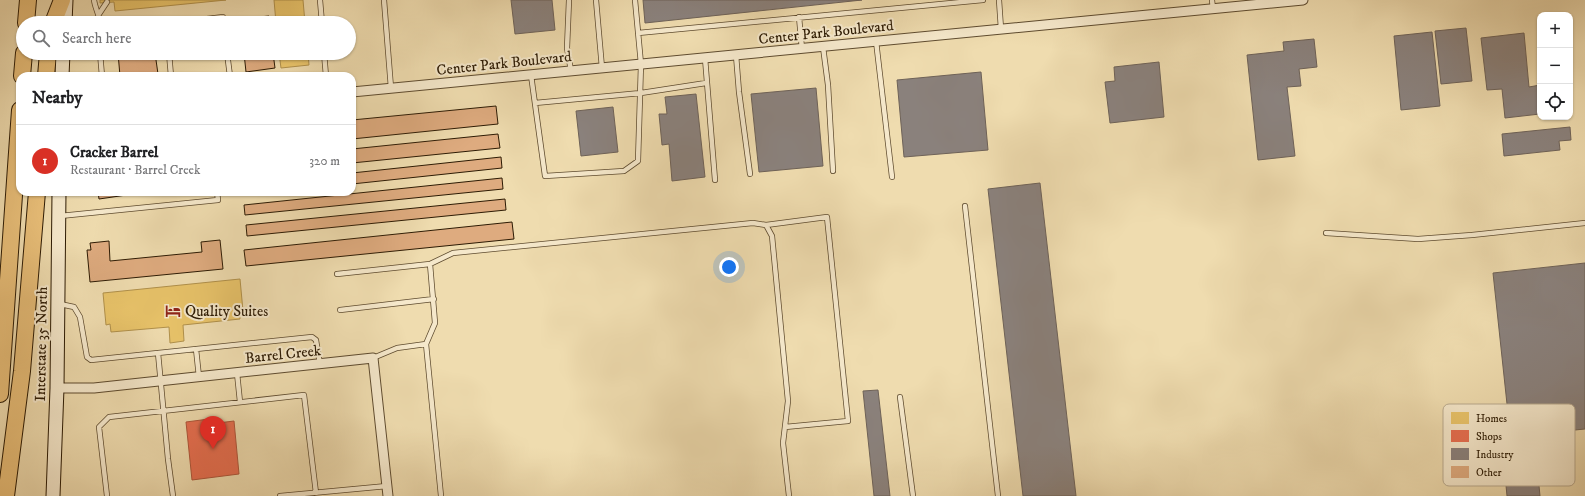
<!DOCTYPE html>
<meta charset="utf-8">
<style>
:root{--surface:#fff;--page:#f2f2f2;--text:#202124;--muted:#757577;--line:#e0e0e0;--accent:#d93025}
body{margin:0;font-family:"IM FELL DW Pica",serif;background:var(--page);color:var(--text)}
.controls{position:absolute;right:12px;top:12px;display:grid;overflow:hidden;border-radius:8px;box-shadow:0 1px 3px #0004}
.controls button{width:36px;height:36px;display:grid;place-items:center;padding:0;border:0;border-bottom:1px solid var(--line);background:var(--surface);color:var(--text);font:20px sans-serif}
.you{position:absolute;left:729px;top:267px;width:14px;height:14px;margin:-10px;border:3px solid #fff;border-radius:50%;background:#1a73e8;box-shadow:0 0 0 6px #1a73e833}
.badge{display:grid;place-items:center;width:26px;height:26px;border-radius:50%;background:var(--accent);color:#fff;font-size:13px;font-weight:700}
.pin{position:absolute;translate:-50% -33px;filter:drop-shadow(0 1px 2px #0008)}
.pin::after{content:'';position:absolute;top:21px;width:14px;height:12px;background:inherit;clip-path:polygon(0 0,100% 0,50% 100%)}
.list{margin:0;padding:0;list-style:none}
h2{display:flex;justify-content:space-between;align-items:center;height:52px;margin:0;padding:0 16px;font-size:17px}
h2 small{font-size:13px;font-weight:400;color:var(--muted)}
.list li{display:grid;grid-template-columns:26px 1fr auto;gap:12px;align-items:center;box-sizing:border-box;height:72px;padding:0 16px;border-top:1px solid var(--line)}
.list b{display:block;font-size:15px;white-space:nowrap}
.list p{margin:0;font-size:13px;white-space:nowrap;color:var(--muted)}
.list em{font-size:13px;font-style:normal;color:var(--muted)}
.icon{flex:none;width:22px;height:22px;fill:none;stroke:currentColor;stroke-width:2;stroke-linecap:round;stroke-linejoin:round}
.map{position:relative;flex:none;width:1585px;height:496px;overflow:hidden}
.search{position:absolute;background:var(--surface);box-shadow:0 1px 3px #0004;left:16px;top:16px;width:340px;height:44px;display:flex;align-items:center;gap:10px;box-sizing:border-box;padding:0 14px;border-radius:22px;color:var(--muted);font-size:15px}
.panel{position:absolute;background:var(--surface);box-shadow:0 1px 3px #0004;left:16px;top:72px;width:340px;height:124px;border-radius:12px}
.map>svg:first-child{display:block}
.homes{fill:#e9c46a;stroke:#b1914b}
.shops{fill:#e76f51;stroke:#af563a}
.industry{fill:#8a817c;stroke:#6e6258}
.building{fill:#deab7f;stroke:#2d1b04}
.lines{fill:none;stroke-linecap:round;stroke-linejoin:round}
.lane-casing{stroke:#5e4b2f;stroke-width:6}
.street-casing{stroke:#5e4b2f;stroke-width:11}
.secondary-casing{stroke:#2d1b04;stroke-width:15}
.highway-casing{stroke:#2d1b04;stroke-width:18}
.lane{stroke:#f5e8cb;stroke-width:4.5}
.street{stroke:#f5e8cb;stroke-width:9}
.secondary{stroke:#f5e8cb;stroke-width:13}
.highway{stroke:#e8be78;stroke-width:16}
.labels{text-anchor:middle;stroke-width:4;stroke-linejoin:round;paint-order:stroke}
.street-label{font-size:15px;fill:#2d1b04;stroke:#f5e8cb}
.poi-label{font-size:15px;fill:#2d1b04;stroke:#f5e8cb;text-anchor:start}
.key{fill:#f5e8cb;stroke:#b9aa8f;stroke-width:1}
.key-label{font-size:11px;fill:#2d1b04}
</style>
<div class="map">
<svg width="1585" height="496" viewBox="0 0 1585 496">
<rect width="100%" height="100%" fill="#efdcaf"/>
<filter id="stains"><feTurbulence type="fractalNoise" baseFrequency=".005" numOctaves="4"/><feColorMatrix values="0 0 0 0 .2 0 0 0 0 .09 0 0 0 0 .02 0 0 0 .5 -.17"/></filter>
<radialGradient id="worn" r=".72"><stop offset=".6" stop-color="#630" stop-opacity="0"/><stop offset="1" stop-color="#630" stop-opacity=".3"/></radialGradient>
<path class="homes" d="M100 0H226L115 11 114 2 100 3Z
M274 0H303L305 23H276Z
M279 53H308L309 65 281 68Z
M240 279 243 311H239L240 319 183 325 184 341 170 343 169 327 111 332 110 324 106 325 103 293Z"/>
<path class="shops" d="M209 419 210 424 234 421 239 474 192 480 186 422Z"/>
<path class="industry" d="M511 0H552L555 30 515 34Z
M643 0H862L645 23Z
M1466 28 1472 81 1441 84 1435 31Z
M1432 32 1440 106 1401 110 1394 36Z
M1524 33 1529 87 1540 85V114L1505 118 1502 89 1487 90 1481 38Z
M1314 39 1317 67 1299 69 1301 86 1287 87 1295 156 1258 160 1247 55 1284 51 1283 42Z
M1159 62 1164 117 1110 123 1105 82 1115 81 1114 67Z
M981 72 988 150 904 157 897 80Z
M816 88 823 166 759 172 751 94Z
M696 94 705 177 672 181 669 144 662 145 659 114H667L665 97Z
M613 107 618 152 581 156 576 111Z
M1570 127 1571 140 1559 141 1560 150 1504 156 1502 134Z
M1040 183 1076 496H1023L988 189Z
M1585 263V429L1534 434 1540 496H1507L1501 433 1510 432 1493 273Z
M878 390 890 496H874L863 391Z"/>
<path class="building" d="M269 16 270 23H240V19Z
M118 53H155L158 74 120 76Z
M244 53H273L275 68 246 72Z
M496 106 498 124 352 139V120Z
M498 134 500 148 352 163V149Z
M501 157 502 168 352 184V173Z
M502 178 503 189 245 215 244 205Z
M98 192H147L99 199Z
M243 192H269L243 195Z
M505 199 506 210 247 236 246 225Z
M512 222 514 239 246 266 244 250Z
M220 240 223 269 90 282 87 250H91L90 243 109 241 110 261 202 252 201 242Z"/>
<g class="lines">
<g class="lane-casing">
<path id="lane" d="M94 0C95 8 99 14 100 23
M320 0 322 23
M384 0 391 88
M569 0 567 48 571 71
M596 0 602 68
M999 0 1001 29
M1212 0 1213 9
M99 14 107 2
M799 17 802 49
M174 23 223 17V23
M638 33 983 0
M876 41 892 177
M823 47 828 85 833 171
M100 53 102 76
M169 53 171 76
M227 53 230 76
M324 53 326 76
M736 55 739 92 750 174
M705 58 715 180
M531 75 545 176 624 171 638 161 641 64 635 0
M535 103 641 93 706 83
M965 206 998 496
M60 216 218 200 217 192
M766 225 827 217 848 421 785 427
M1326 233 1418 239 1472 235 1585 223
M337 274 430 264
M60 304 74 307 80 317 87 357 91 360 312 337 316 340 320 364
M340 310 434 299
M196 349 199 377
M158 353 168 459 173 496
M373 358 397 348 426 344
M237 373 240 402
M900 397 913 496
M107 496 99 427 109 417 304 395 316 493
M280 496 387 486
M441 496 426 344 435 323 430 264 453 253 753 223 766 225 772 236 788 401 783 443 789 496"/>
</g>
<g class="street-casing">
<path id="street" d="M352 92 1303 0
M57 388H94L373 358 388 496"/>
</g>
<g class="secondary-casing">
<path id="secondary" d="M65 23 66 0
M62 76 63 53
M53 496 57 388 59 192"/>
</g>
<g class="highway-casing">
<path id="highway" d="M26 23 28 0
M53 23 62 0
M22 76 24 53
M46 76 48 53
M0 394 20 110
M6 496 22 371 37 192"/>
</g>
<use href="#lane" class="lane"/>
<use href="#street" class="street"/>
<use href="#secondary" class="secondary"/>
<use href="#highway" class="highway"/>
</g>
<defs>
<g id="hotel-bare" transform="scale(1.2)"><path d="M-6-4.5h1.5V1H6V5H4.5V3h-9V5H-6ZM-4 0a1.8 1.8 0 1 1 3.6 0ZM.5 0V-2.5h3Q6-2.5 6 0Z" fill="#8f2418" stroke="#f5e8cb" stroke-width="2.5" paint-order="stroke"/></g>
</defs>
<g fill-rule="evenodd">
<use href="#hotel-bare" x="173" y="311"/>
</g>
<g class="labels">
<g class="street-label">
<text transform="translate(826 32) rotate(-6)" y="5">Center Park Boulevard</text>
<text transform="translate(504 63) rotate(-6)" y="5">Center Park Boulevard</text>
<text transform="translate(41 344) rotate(-89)" y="5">Interstate 35 North</text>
<text transform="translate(283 354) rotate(-6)" y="5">Barrel Creek</text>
</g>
<g class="poi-label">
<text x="185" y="316">Quality Suites</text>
</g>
</g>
<rect x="1443" y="404" width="132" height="82" rx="6" class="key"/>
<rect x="1451" y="412" width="18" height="12" fill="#e9c46a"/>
<rect x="1451" y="430" width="18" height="12" fill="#e76f51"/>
<rect x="1451" y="448" width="18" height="12" fill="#8a817c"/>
<rect x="1451" y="466" width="18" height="12" fill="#deab7f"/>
<g class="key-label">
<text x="1476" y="422">Homes</text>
<text x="1476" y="440">Shops</text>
<text x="1476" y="458">Industry</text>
<text x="1476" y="476">Other</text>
</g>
<rect width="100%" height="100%" filter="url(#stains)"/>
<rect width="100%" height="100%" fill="url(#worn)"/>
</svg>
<div class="controls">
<button>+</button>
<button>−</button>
<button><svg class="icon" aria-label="locate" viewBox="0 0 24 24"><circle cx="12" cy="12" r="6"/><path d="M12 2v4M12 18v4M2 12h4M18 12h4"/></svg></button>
</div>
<div class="you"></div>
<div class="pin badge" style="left:213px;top:449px">1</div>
<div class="search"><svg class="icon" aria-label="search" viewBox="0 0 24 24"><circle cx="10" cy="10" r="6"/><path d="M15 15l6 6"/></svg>Search here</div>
<section class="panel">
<h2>Nearby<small></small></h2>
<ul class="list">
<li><span class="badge">1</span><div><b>Cracker Barrel</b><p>Restaurant · Barrel Creek</p></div><em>320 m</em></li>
</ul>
</section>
</div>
